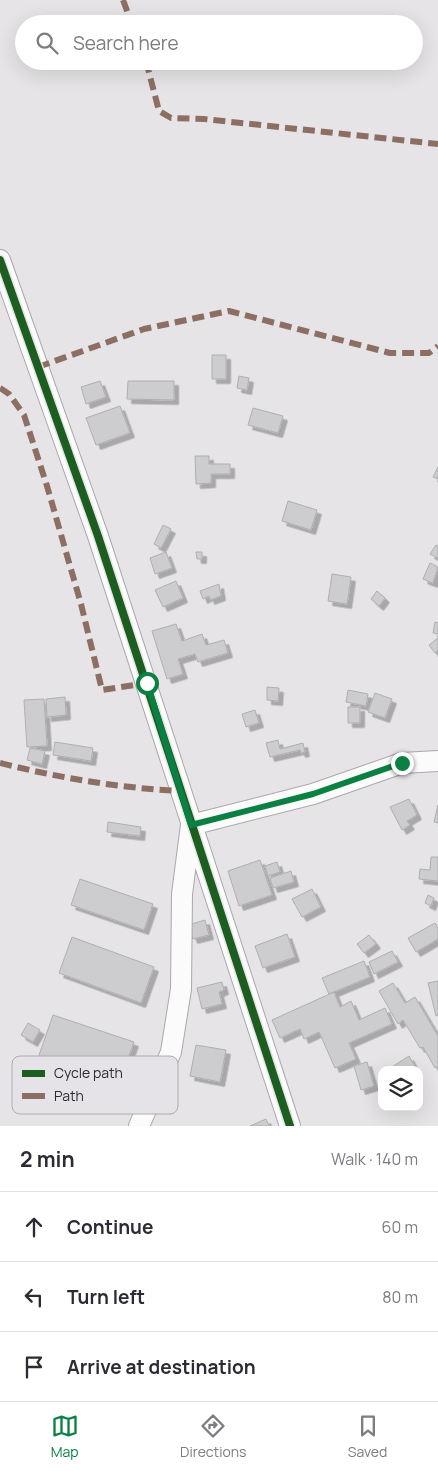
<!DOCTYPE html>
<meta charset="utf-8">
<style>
:root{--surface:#fff;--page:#f2f2f3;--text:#2b2b33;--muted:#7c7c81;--line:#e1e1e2;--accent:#0b8043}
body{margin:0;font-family:Manrope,sans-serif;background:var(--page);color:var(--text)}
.controls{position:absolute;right:15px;bottom:15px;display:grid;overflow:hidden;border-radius:10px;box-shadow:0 5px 20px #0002}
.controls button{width:45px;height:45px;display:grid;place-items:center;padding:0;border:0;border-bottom:1px solid var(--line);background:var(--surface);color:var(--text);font:25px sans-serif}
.stop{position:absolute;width:15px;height:15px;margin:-11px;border:4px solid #0b8043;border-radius:50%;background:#fff}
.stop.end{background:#0b8043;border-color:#fff;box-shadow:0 1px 5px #0008}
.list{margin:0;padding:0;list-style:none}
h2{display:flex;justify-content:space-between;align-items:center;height:65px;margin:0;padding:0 20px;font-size:21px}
h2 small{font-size:16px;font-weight:400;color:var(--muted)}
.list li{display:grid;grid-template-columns:32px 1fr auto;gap:15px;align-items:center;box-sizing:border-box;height:70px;padding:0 20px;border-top:1px solid var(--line)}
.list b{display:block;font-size:19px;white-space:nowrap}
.list em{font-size:16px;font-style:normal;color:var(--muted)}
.icon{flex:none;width:28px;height:28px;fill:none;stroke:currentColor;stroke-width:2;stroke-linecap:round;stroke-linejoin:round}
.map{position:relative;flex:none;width:438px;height:1126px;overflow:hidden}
.search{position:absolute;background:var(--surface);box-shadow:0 5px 20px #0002;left:15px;right:15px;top:15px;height:55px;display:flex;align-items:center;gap:12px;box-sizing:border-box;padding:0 18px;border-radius:28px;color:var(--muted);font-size:19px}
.sheet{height:275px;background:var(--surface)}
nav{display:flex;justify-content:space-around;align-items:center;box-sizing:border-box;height:70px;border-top:1px solid var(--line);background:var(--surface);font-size:14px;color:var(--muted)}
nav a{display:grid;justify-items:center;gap:2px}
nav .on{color:var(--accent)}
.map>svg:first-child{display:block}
.building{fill:#cdccce;stroke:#b0aeb1;filter:url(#shadow)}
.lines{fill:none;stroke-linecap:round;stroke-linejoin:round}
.minor-casing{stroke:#aaa8aa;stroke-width:22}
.minor{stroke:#fbfbfb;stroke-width:20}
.quiet{stroke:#8d6e63;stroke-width:6;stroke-dasharray:12 6;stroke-linecap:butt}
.cycleway-casing{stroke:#e6e3e8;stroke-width:11}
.cycleway{stroke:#1b5e20;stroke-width:8}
.route{stroke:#0b8043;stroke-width:6}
.key{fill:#e6e3e8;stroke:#aeacb0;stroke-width:1}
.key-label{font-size:14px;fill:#2c2b2d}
</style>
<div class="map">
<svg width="438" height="1126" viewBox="0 0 438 1126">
<defs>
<filter id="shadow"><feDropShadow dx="4.5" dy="4.5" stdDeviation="0" flood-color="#0004"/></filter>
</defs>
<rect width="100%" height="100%" fill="#e6e4e7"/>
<path class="building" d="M212 355H226V379H212Z
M239 376 249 378 247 390 237 388Z
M100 381 106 397 86 404 81 387Z
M128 381H174V400L127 399Z
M120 406 130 433 96 445 86 418Z
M253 408 283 416 278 433 248 425Z
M195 456H209V464H230V474H211V483L196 484Z
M438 467V479L433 477Z
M288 501 317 510 311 530 282 521Z
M163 525 171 529 161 548 154 544Z
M436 545 438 546V558L430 554Z
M166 552 172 568 155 574 150 558Z
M196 552H202V559H197Z
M430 563 438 567 433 583 423 579Z
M332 574 351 577 347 604 328 601Z
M176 581 183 598 163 607 155 590Z
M219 584 221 596 210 600 209 596 203 599 200 591Z
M377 591 385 598 379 606 371 599Z
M435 622 438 623V634L433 633Z
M176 624 182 641 202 634 206 645 224 640 228 653 198 662 195 654 178 659 183 674 167 679 152 631Z
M438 638V650L435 653 429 645Z
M267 687 279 688 278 701 267 700Z
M348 690 368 694 366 706 346 702Z
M375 693 392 699 385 718 368 712Z
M65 697 66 715 47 717 46 699Z
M44 699 47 746 27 747 24 700Z
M348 707H360V723H348Z
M255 710 259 723 246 727 242 714Z
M278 740 280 749 303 743 305 752 301 753 300 750 270 757 266 743Z
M55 742 93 748 91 761 53 755Z
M30 748 45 751 42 764 27 760Z
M409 799 417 815 407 821 410 825 402 830 390 807Z
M438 805V823L434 822Z
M108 822 141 827 140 836 107 832Z
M431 857H438V881L419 879 420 869 430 870Z
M260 860 272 895 239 906 228 871Z
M277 862 280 872 268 876 265 866Z
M291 871 294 882 273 888 270 878Z
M80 879 153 904 144 930 71 905Z
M312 889 321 907 302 917 292 899Z
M428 895 434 898 431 906 425 903Z
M205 920 209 935 193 939 188 925Z
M435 923 438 928V939L416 952 408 938Z
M287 934 295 957 263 968 255 946Z
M369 935 376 944 364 953 357 944Z
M72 937 154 967 141 1003 59 973Z
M392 951 398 962 374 974 369 962Z
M364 961 370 977 329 994 322 978Z
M438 981V1015L436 1016 428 983Z
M222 982 224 990 219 992 222 1004 202 1009 197 988Z
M393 983 405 1003 415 997 438 1036V1066L435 1068 423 1047 420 1048 403 1020 398 1024 379 991Z
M334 992 340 1007 351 1001 359 1020 385 1008 392 1024 349 1043 356 1059 335 1068 319 1032 304 1039 300 1029 280 1038 272 1020Z
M53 1015 134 1042 117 1089 37 1061Z
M28 1023 40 1030 33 1042 21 1035Z
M196 1045 226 1050 220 1082 190 1076Z
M409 1056 417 1070H393L392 1067Z
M367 1062 374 1086 361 1090 354 1066Z
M266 1119 269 1126H250Z"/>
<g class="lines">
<g class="minor-casing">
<path id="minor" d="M0 260 98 536 290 1126
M139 1126 171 1052 181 989 182 894 191 825 313 794 402 763 438 761"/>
</g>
<use href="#minor" class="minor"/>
<path class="quiet" d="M123 0 132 24
M146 61 159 111 171 118 204 119 438 144
M38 367 144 329 229 311 390 353H429L438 346
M0 388 9 394 24 415 47 486 81 604 102 690 147 683
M0 763C60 778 119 788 180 791"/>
<g class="cycleway-casing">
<path id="cycleway" d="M0 260 98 536 290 1126"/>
</g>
<use href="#cycleway" class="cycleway"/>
</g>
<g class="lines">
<path class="route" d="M147 683 191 825 313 794 402 763"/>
</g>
<rect x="12" y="1056" width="166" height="58" rx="8" class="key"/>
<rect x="22" y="1070" width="23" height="7" fill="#1b5e20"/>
<rect x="22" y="1093" width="23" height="6" fill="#8d6e63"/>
<g class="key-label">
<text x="54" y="1078">Cycle path</text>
<text x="54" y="1101">Path</text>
</g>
</svg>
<div class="controls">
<button><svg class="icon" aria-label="layers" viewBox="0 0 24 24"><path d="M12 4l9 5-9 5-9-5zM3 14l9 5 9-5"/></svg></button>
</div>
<div class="stop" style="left:147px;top:683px"></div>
<div class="stop end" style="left:402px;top:763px"></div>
<div class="search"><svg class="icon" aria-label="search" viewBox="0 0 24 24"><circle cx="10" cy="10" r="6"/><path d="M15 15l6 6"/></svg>Search here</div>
</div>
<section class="sheet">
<h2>2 min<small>Walk · 140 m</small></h2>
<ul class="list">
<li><svg class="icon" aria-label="ahead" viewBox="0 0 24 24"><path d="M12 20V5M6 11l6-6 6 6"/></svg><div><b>Continue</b></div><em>60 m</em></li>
<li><svg class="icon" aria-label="left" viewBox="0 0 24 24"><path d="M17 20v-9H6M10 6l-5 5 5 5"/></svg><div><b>Turn left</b></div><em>80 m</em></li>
<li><svg class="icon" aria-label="arrive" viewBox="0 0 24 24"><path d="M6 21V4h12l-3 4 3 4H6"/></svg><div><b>Arrive at destination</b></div></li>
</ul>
</section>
<nav>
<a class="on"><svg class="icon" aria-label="map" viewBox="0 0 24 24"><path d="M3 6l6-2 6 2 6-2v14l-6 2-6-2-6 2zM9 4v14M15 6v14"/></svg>Map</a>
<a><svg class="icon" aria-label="directions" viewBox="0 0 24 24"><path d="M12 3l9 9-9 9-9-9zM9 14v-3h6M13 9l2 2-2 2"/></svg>Directions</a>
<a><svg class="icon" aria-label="saved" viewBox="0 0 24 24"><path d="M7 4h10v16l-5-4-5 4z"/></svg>Saved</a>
</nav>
